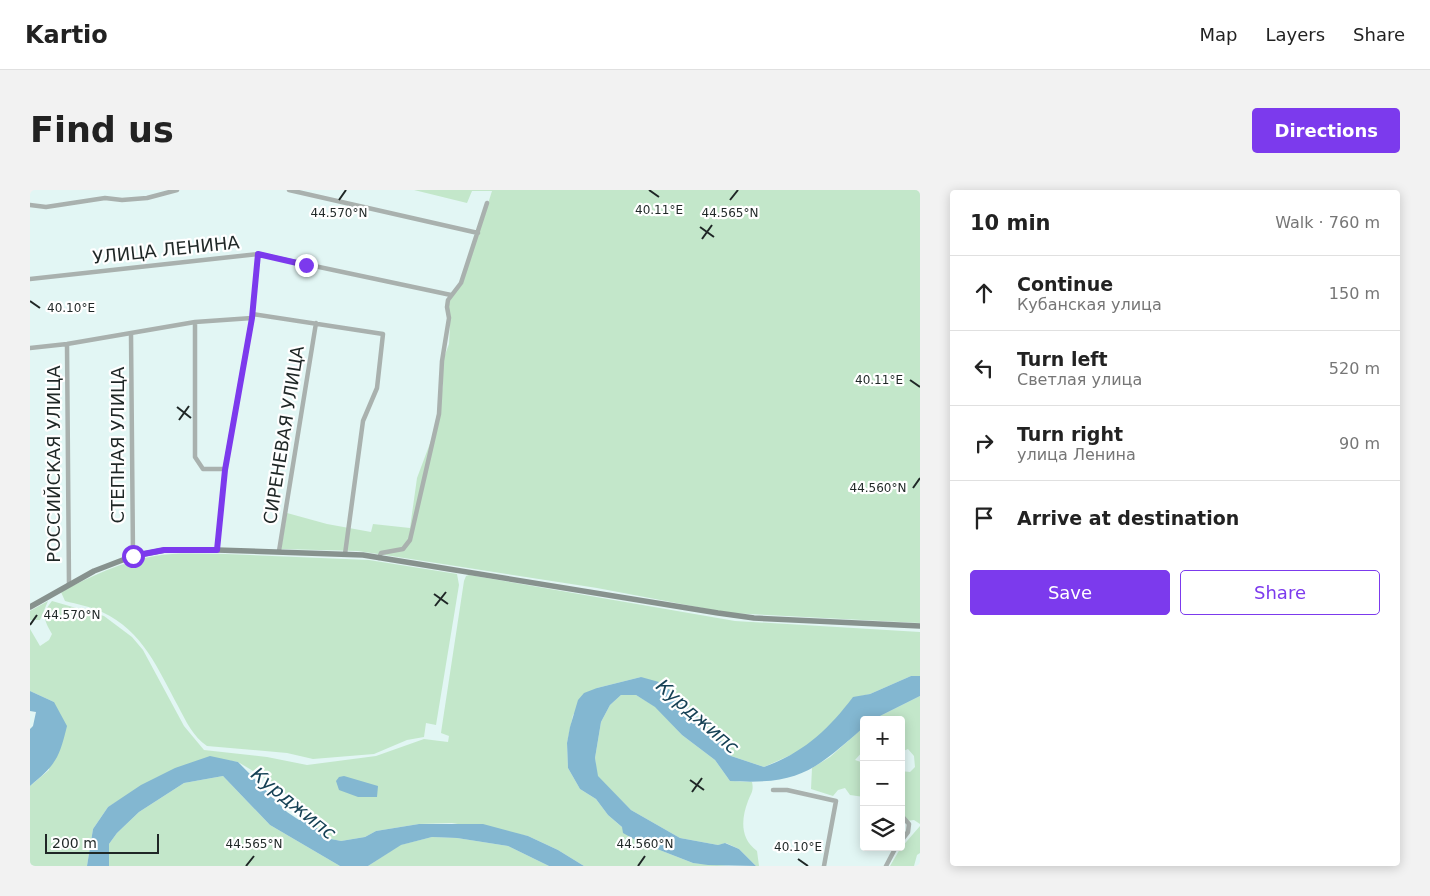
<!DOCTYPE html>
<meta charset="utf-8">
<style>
:root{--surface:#fff;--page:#f2f2f2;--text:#222;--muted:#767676;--line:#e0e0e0;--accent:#7c3aed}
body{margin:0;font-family:"DejaVu Sans",sans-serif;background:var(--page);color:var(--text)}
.controls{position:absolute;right:15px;bottom:15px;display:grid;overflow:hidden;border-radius:5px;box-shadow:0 2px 12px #0003}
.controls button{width:45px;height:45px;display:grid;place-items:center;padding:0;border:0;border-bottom:1px solid var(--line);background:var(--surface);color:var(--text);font:25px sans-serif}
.scale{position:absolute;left:15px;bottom:12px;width:114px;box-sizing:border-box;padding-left:5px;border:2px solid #1f2726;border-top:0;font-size:14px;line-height:18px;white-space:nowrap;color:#1f2726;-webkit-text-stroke:4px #fff;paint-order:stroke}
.stop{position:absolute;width:15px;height:15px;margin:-11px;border:4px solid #7c3aed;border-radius:50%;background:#fff}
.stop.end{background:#7c3aed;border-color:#fff;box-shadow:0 1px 5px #0008}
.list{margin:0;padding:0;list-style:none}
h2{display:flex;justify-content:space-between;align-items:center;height:65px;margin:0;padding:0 20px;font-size:21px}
h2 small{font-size:16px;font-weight:400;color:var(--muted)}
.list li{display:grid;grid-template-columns:32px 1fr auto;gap:15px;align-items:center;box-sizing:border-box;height:75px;padding:0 20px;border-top:1px solid var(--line)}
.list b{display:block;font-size:19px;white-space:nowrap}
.list p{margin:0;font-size:16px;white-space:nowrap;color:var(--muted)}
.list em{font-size:16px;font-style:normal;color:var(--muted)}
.actions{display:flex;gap:10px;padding:15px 20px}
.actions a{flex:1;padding:11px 0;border:1px solid var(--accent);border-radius:5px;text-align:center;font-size:18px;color:var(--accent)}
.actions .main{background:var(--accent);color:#fff}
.icon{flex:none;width:28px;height:28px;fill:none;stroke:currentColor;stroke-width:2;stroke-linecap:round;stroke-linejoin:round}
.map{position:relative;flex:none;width:890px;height:676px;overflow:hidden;border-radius:5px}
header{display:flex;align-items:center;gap:30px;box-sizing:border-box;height:70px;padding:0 25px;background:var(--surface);border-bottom:1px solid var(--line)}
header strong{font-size:24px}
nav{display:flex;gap:28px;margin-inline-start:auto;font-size:18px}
.intro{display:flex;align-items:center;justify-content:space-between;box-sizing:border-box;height:120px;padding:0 30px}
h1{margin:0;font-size:35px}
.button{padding:12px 22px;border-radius:5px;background:var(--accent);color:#fff;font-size:18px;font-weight:700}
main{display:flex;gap:30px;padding:0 30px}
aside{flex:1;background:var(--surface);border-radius:5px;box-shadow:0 2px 12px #0003}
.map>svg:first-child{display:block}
.green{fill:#c3e7ca}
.water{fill:#83b7d1}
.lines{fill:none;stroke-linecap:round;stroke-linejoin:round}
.minor{stroke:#a9b1ae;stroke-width:4.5}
.secondary{stroke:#87928e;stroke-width:5.5}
.route{stroke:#7c3aed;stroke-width:6}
.ticks{fill:none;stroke:#1f2726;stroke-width:2}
.labels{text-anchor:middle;stroke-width:4.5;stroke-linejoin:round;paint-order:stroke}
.street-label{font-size:18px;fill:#1f2726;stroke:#fff}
.water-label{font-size:19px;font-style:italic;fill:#154155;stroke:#fff}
.ticks-label{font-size:12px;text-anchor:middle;fill:#1f2726;stroke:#fff;stroke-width:4.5;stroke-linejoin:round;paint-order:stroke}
</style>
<header>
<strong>Kartio</strong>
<nav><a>Map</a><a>Layers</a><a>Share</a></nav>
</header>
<div class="intro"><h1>Find us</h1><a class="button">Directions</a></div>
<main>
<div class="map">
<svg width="890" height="676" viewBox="0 0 890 676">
<rect width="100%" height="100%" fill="#e2f6f4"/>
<path class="green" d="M384 0H890V433L699 423 567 398 355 365 328 361 251 359 257 323 297 334 341 342 343 334 380 338 387 288 402 248 413 196V170L419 154 420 136 418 118 421 107 432 95 462 1H442L437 13Z
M195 364 339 370 427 384 429 395 406 535 396 533 394 547 377 550 344 564 283 569 257 563 177 556C163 547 156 531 148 516 128 479 113 441 72 422 61 417 47 414 35 411L31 402C61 386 91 372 125 366 148 362 172 364 195 364Z
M439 385 705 431 890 442V486H881L840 504 823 508 802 535 772 560 734 577 701 566 700 561 670 531 611 487 567 498 543 525 537 553 538 578 550 599 566 609 578 625 609 652 663 673 699 676H554L528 660 498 646 422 633 389 634 346 641 335 647 311 651 301 649 290 640 248 596 208 572 195 570 126 588 78 617 63 639 57 676H0V596L19 580 24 512 0 501V439L10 456 19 450 22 444C14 430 11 424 22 411L74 426 102 447 113 460 154 536 174 560 237 567 277 575 346 566 394 549 418 552 419 546 411 543 412 536 434 391 436 386Z
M18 411 10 430H0V421Z
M591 505H606L626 517 652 545 685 570 700 591 722 592C724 601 721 603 718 611 711 629 710 649 727 661L729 676H726L709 659 696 653 688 655 650 648 601 620 567 586 565 568 571 532 580 515Z
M890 506V634L884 630 875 631 871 628V581L880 582 885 577 884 566 878 559 871 562V530H842Z
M834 537V560L825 570 834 573V607L820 605 815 598 808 600 803 606 781 599 782 578 800 567Z
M193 586 240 635 310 676H79V654L87 643 109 622 154 593Z
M890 636V663L887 665 884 676H860L870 659Z
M402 647 427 648 478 656 519 676H338L370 655Z"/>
<path class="water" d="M881 486H890V506L842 530H834V537C784 581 769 595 700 591L685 570 652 545 625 517 606 505H591L580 515 571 532 565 568 568 586 601 620 650 648 688 655 695 653 709 659 726 676 678 675 663 673 609 652 593 643 592 637 578 625 566 609 550 599 538 578 537 553 540 537 548 510 554 503 567 498 611 487 629 492 645 504 701 561V566L734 577C773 563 798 540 823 507L840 504Z
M0 501 24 512 37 536C29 569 26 574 0 596V539L3 536 6 522 0 521Z
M180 566 208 572 257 622 269 630H278L301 649 311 651 335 647 346 641 389 634H453L498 646 528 660 554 676H519L478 656 427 648 402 647 371 655 338 676H310L240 635 193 586 154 593 109 622 87 643 79 654V676H57L63 639 78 617 111 595 145 578Z
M314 586 348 596 347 607H328L309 600 306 591 309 587Z"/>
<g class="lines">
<path class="minor" d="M259 0 448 43
M0 15 16 17 75 8 92 10 117 8 147 0
M0 89 228 64 421 105
M223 124 353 144 347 198 333 231 315 364
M165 132V267L173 279H195
M101 144 103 366
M37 154 39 394
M0 158 37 154 165 132 222 128
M187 360 195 279 222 128 228 64
M249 361 286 133
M349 368 351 363 373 359 380 350 409 224 412 171 419 128 417 117 418 110 431 93 457 13
M743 600H757L806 611 794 676
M871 625 879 634 878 642 871 651
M856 676 866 657"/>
<path class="secondary" d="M0 417 64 381 103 366 135 360H187L333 365 688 423 724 428 890 436"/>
</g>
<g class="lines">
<path class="route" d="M103 366 134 360H187L195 280 222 128 228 64 276 75"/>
</g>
<path class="ticks" d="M619 0 629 7M309 10 316 0M700 10 708 0M670 37 684 47M672 49 682 35M0 111 10 118M880 190 890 197M147 217 161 228M149 230 159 216M883 298 890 288M404 404 418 414M405 416 416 402M0 435 7 425M660 590 674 600M662 602 672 588M768 669 778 676M216 676 224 666M608 676 615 666"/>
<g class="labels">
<g class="street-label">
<text transform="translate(136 60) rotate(-6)" y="6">УЛИЦА ЛЕНИНА</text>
<text transform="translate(254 245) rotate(-81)" y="6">СИРЕНЕВАЯ УЛИЦА</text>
<text transform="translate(88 255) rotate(-90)" y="6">СТЕПНАЯ УЛИЦА</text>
<text transform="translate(24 274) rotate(-90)" y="6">РОССИЙСКАЯ УЛИЦА</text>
</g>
<g class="water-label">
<text transform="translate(668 526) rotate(41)" y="7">Курджипс</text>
<text transform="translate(264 613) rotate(39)" y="7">Курджипс</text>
</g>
</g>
<g class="ticks-label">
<text x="629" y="24">40.11°E</text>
<text x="309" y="27">44.570°N</text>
<text x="700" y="27">44.565°N</text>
<text x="41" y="122">40.10°E</text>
<text x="849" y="194">40.11°E</text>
<text x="848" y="302">44.560°N</text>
<text x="42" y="429">44.570°N</text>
<text x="224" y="658">44.565°N</text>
<text x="615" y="658">44.560°N</text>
<text x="768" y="661">40.10°E</text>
</g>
</svg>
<div class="controls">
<button>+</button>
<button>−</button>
<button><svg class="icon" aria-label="layers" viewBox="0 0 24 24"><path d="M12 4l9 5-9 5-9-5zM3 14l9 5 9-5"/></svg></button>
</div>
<div class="scale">200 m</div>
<div class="stop" style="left:103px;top:366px"></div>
<div class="stop end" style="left:276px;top:75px"></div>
</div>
<aside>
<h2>10 min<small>Walk · 760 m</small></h2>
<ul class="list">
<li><svg class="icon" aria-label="ahead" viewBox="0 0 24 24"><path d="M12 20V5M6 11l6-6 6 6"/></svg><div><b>Continue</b><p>Кубанская улица</p></div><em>150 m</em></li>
<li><svg class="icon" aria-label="left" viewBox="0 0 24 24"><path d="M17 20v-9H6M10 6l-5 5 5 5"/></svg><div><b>Turn left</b><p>Светлая улица</p></div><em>520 m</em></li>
<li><svg class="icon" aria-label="right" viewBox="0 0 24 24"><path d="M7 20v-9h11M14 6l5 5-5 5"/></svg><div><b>Turn right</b><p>улица Ленина</p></div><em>90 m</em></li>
<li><svg class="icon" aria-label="arrive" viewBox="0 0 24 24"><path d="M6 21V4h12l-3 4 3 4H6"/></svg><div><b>Arrive at destination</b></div></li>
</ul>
<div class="actions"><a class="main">Save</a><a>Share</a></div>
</aside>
</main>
